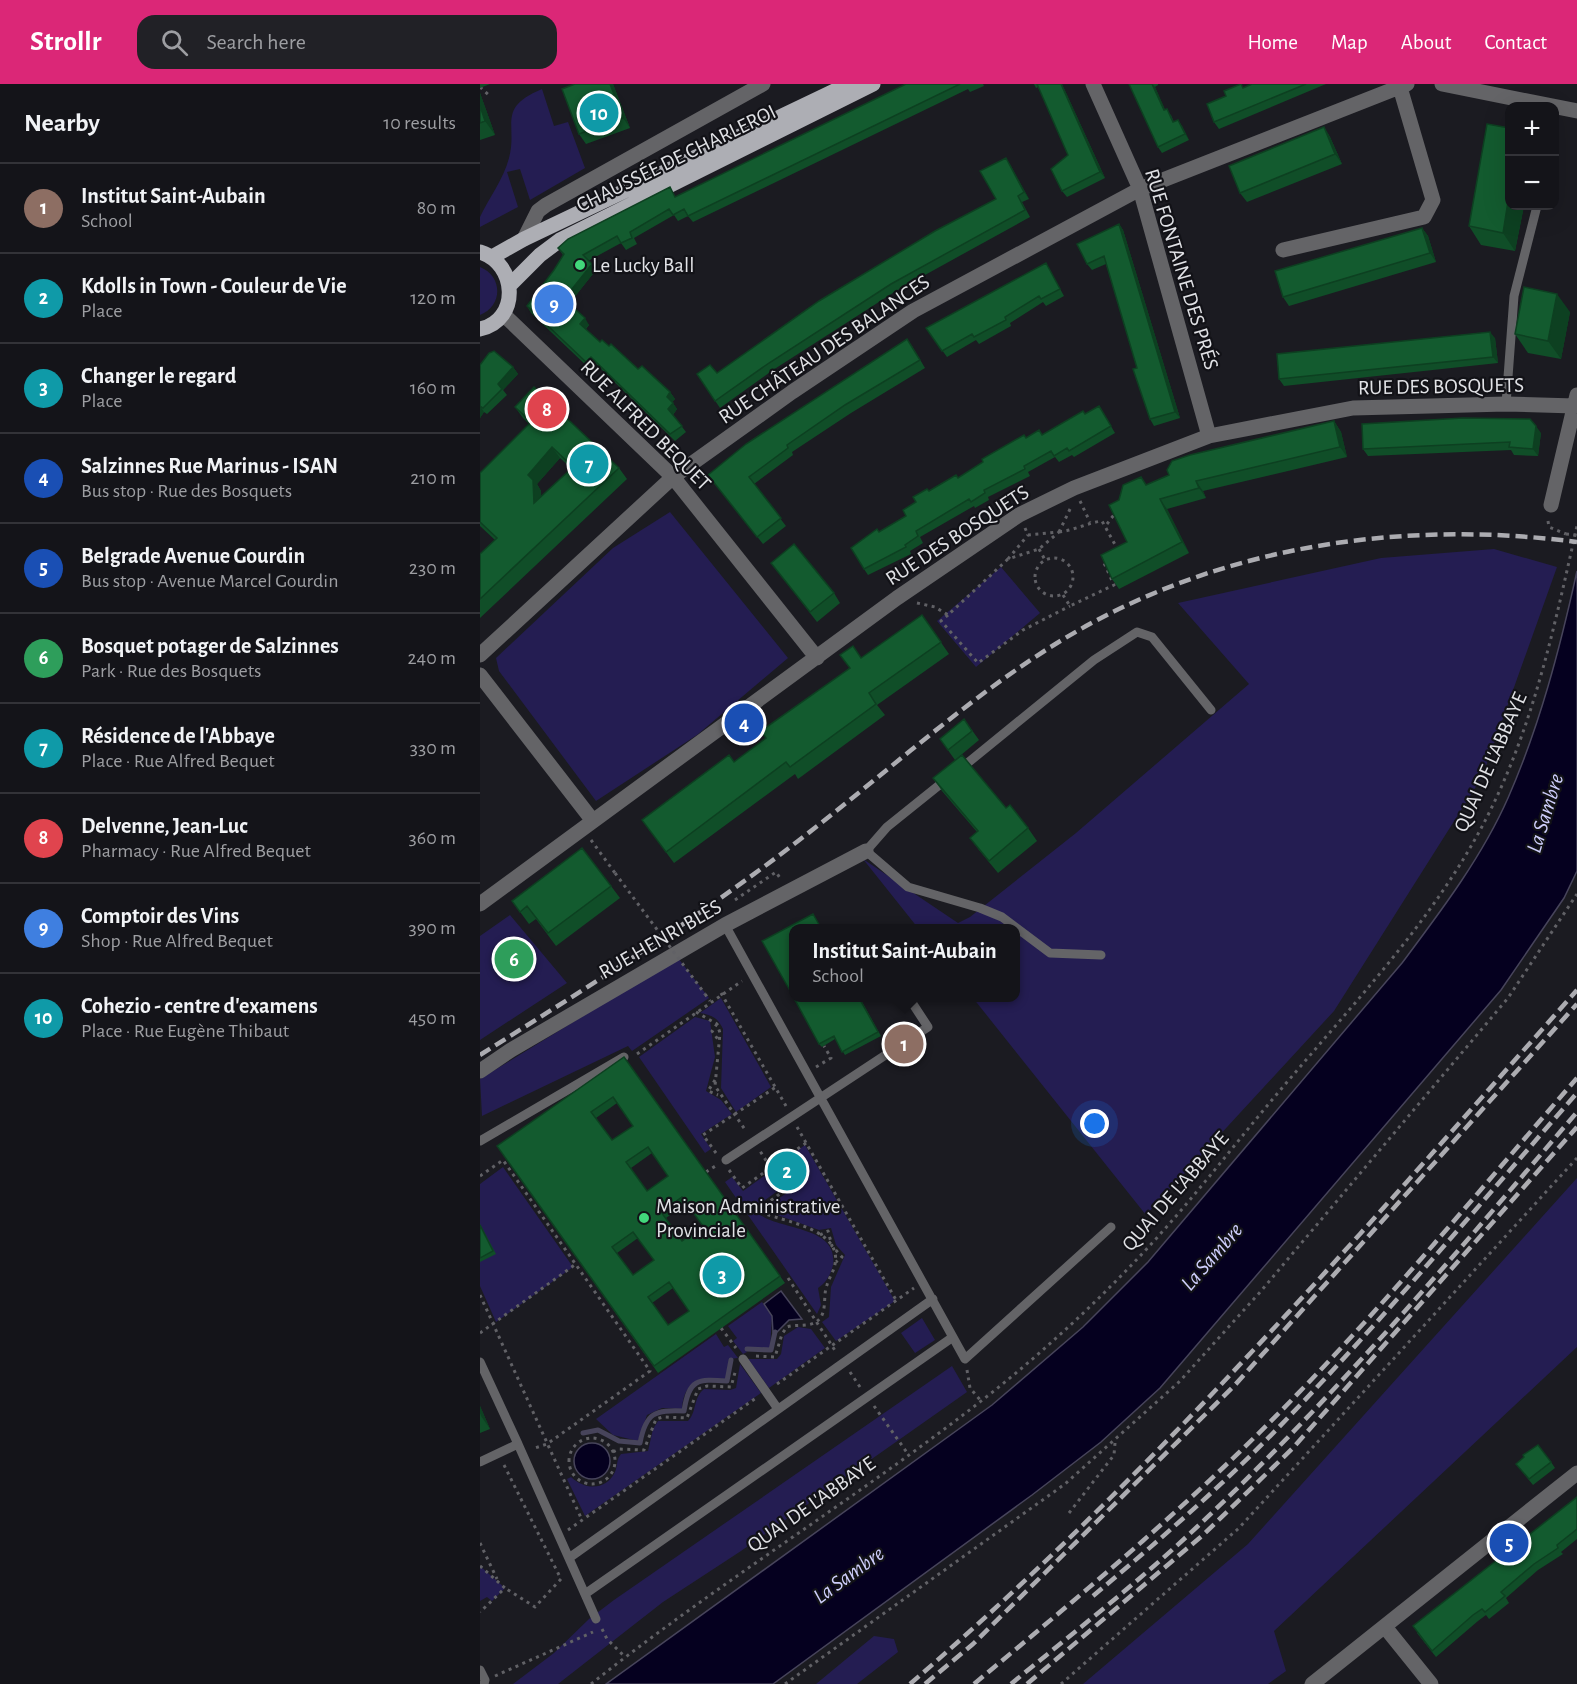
<!DOCTYPE html>
<meta charset="utf-8">
<style>
:root{--surface:#141419;--page:#212126;--text:#f1f3f6;--muted:#9d9ea2;--line:#333338;--accent:#db2777}
body{margin:0;font-family:"Alegreya Sans",sans-serif;background:var(--page);color:var(--text)}
.controls{position:absolute;right:18px;top:18px;display:grid;overflow:hidden;border-radius:12px;box-shadow:0 6px 24px #0002}
.controls button{width:54px;height:54px;display:grid;place-items:center;padding:0;border:0;border-bottom:2px solid var(--line);background:var(--surface);color:var(--text);font:30px sans-serif}
.you{position:absolute;left:615px;top:1040px;width:21px;height:21px;margin:-15px;border:4px solid #fff;border-radius:50%;background:#1a73e8;box-shadow:0 0 0 9px #1a73e833}
.badge{display:grid;place-items:center;width:39px;height:39px;border-radius:50%;background:var(--accent);color:#fff;font-size:20px;font-weight:700}
.pin{position:absolute;translate:-50% -50%;border:3px solid #fff;box-shadow:0 2px 6px #0006}
.popup{position:absolute;left:309px;top:840px;width:231px;height:78px;box-sizing:border-box;display:grid;place-content:center;border-radius:12px;background:var(--surface);filter:drop-shadow(0 2px 4px #0005);font-size:20px;white-space:nowrap;color:var(--muted)}
.popup b{font-size:22px;color:var(--text)}
.popup::after{content:'';position:absolute;left:50%;top:100%;margin-left:-12px;border:12px solid transparent;border-top-color:var(--surface)}
.list{margin:0;padding:0;list-style:none}
h2{display:flex;justify-content:space-between;align-items:center;height:78px;margin:0;padding:0 24px;font-size:26px}
h2 small{font-size:20px;font-weight:400;color:var(--muted)}
.list li{display:grid;grid-template-columns:39px 1fr auto;gap:18px;align-items:center;box-sizing:border-box;height:90px;padding:0 24px;border-top:2px solid var(--line)}
.list b{display:block;font-size:22px;white-space:nowrap}
.list p{margin:0;font-size:20px;white-space:nowrap;color:var(--muted)}
.list em{font-size:20px;font-style:normal;color:var(--muted)}
.icon{flex:none;width:33px;height:33px;fill:none;stroke:currentColor;stroke-width:2;stroke-linecap:round;stroke-linejoin:round}
.map{position:relative;flex:none;width:1097px;height:1600px;overflow:hidden}
header{display:flex;align-items:center;gap:36px;box-sizing:border-box;height:84px;padding:0 30px;background:var(--accent);color:#fff}
header strong{font-size:28px}
nav{display:flex;gap:33px;margin-inline-start:auto;font-size:21px}
.search{width:420px;height:54px;background:var(--page);display:flex;align-items:center;gap:15px;box-sizing:border-box;padding:0 21px;border-radius:18px;color:var(--muted);font-size:22px}
main{display:flex}
aside{flex:1;background:var(--surface)}
.map>svg:first-child{display:block}
.green{fill:#241d52}
.water{fill:#05001f;stroke:#47445b;stroke-width:1.5}
.lines{fill:none;stroke-linecap:round;stroke-linejoin:round}
.stream{stroke:#47445b;stroke-width:5}
.path{stroke:#616166;stroke-width:3;stroke-dasharray:3 4.5;stroke-linecap:butt}
.service{stroke:#646467;stroke-width:9}
.minor{stroke:#646467;stroke-width:15}
.tertiary{stroke:#646467;stroke-width:15}
.primary{stroke:#adaeb4;stroke-width:15}
.rail{stroke:#acacb1;stroke-width:4.5;stroke-dasharray:12 6;stroke-linecap:butt}
.path-bridge{stroke:#616166;stroke-width:3;stroke-dasharray:3 4.5;stroke-linecap:butt}
.wall{fill:#104e28;fill-rule:evenodd}
.shaded-wall{fill:#0d4021}
.building{fill:#135b2f;stroke:#0d4021;stroke-width:1.5;fill-rule:evenodd}
.poi-dot{fill:#42d77b;stroke:#121217;stroke-width:2}
.labels{text-anchor:middle;stroke-width:4.5;stroke-linejoin:round;paint-order:stroke}
.street-label{font-size:21px;fill:#e1e2e6;stroke:#121217}
.poi-label{font-size:21px;fill:#e1e2e6;stroke:#121217;text-anchor:start}
.water-label{font-size:22px;font-style:italic;fill:#cecefb;stroke:#121217}
</style>
<header>
<strong>Strollr</strong>
<div class="search"><svg class="icon" aria-label="search" viewBox="0 0 24 24"><circle cx="10" cy="10" r="6"/><path d="M15 15l6 6"/></svg>Search here</div>
<nav><a>Home</a><a>Map</a><a>About</a><a>Contact</a></nav>
</header>
<main>
<aside>
<h2>Nearby<small>10 results</small></h2>
<ul class="list">
<li><span class="badge" style="background:#8d6e63">1</span><div><b>Institut Saint-Aubain</b><p>School</p></div><em>80 m</em></li>
<li><span class="badge" style="background:#0f9aa8">2</span><div><b>Kdolls in Town - Couleur de Vie</b><p>Place</p></div><em>120 m</em></li>
<li><span class="badge" style="background:#0f9aa8">3</span><div><b>Changer le regard</b><p>Place</p></div><em>160 m</em></li>
<li><span class="badge" style="background:#1a4fb4">4</span><div><b>Salzinnes Rue Marinus - ISAN</b><p>Bus stop · Rue des Bosquets</p></div><em>210 m</em></li>
<li><span class="badge" style="background:#1a4fb4">5</span><div><b>Belgrade Avenue Gourdin</b><p>Bus stop · Avenue Marcel Gourdin</p></div><em>230 m</em></li>
<li><span class="badge" style="background:#2e9e5b">6</span><div><b>Bosquet potager de Salzinnes</b><p>Park · Rue des Bosquets</p></div><em>240 m</em></li>
<li><span class="badge" style="background:#0f9aa8">7</span><div><b>Résidence de l'Abbaye</b><p>Place · Rue Alfred Bequet</p></div><em>330 m</em></li>
<li><span class="badge" style="background:#e0444e">8</span><div><b>Delvenne, Jean-Luc</b><p>Pharmacy · Rue Alfred Bequet</p></div><em>360 m</em></li>
<li><span class="badge" style="background:#3f7fe0">9</span><div><b>Comptoir des Vins</b><p>Shop · Rue Alfred Bequet</p></div><em>390 m</em></li>
<li><span class="badge" style="background:#0f9aa8">10</span><div><b>Cohezio - centre d'examens</b><p>Place · Rue Eugène Thibaut</p></div><em>450 m</em></li>
</ul>
</aside>
<div class="map">
<svg width="1097" height="1600" viewBox="0 0 1097 1600">
<rect width="100%" height="100%" fill="#1b1b21"/>
<path class="green" d="M62 5 74 42 88 38 105 84 50 116 40 85 27 88 38 123 0 143V133C9 114 24 94 29 74 38 41 16 24 62 5Z
M0 183C23 192 23 222 0 231Z
M190 428 308 574 217 651 116 717 19 587 16 574 133 464Z
M1014 465 1077 483 1002 693 854 927 666 1131 493 914H535V844H438L383 775 478 839 490 833 596 749 769 600 698 519 901 474Z
M521 483 560 529 496 583 457 537Z
M30 831 87 899 0 956V852Z
M198 874 229 914 152 967 148 962 2 1032 0 995Z
M241 914 291 1003 256 1028 241 1004 243 945C238 934 232 931 220 929Z
M215 933 230 937 235 973 226 1007 241 1016 252 1030 221 1050 231 1065 225 1069 159 973Z
M325 1061 415 1217 356 1257 342 1238 349 1233 351 1203 365 1171 356 1161 351 1144 339 1146 289 1128 288 1122 311 1106 294 1083Z
M23 1083 93 1183 16 1238 0 1202V1100Z
M291 1087 298 1097 299 1106 277 1122V1128C296 1147 359 1140 353 1181 351 1190 346 1199 338 1204L341 1221 337 1230 245 1098 252 1093 263 1107Z
M1097 1094V1263L794 1547 806 1587 788 1600H603L768 1460Z
M282 1218 292 1232 290 1265 267 1263 265 1265 267 1268 263 1270 253 1257 257 1254 248 1242Z
M442 1234 455 1256 435 1269 421 1249Z
M318 1243 331 1245 345 1264 289 1304 268 1275H297L301 1270 304 1252Z
M236 1250 244 1263 248 1261 258 1274 249 1275 246 1295C221 1293 204 1296 202 1325L182 1324 167 1331 158 1357 133 1351 116 1335Z
M260 1280 281 1309 105 1432 87 1395 91 1393C105 1406 126 1407 135 1388 138 1381 136 1376 141 1370L168 1367 173 1345 178 1337H208C217 1328 213 1314 224 1305L250 1306 256 1304Z
M472 1282 487 1308 261 1467 183 1518 78 1600H33L74 1569 109 1535 134 1516Z
M0 1482 25 1504 12 1517 7 1513 0 1517Z
M394 1552 414 1555 418 1568 377 1600H336Z"/>
<path class="water" d="M1097 487V787L1084 814 1021 906 680 1304 621 1358 552 1411 293 1600H126L512 1321 603 1243 668 1178 922 879C961 827 1002 773 1028 714 1060 641 1080 564 1097 487Z
M301 1207 322 1235 309 1236 297 1248H293L292 1232 284 1220Z
M94 1377a18 18 0 1 1 36 0a18 18 0 1 1-36 0Z"/>
<g class="lines">
<path class="stream" d="M267 1265 291 1266 295 1248
M103 1349 118 1346 139 1357 160 1359C166 1328 175 1326 204 1327 209 1295 217 1295 247 1297L251 1276"/>
<path class="path" d="M0 3 10 12
M600 417 610 438
M1068 437 1069 443 1086 450
M627 440 636 428
M545 444 548 451 579 448 559 465 528 475 548 451
M579 448C595 446 607 439 622 437L638 466
M579 448 592 421
M559 465 565 476
M555 493a19 19 0 1 1 38 0a19 19 0 1 1-38 0Z
M583 511 590 522 634 501 624 479 628 477
M437 519 455 523 468 531 528 475
M468 531 461 537 498 579 543 546 590 522
M111 756 135 789
M255 816 296 788 300 794
M241 909 306 1022
M225 910 230 917
M216 928 237 940 240 949 235 1002 266 1047
M237 940 232 947 239 957
M157 970 262 897
M336 983 351 974 344 962
M235 996 228 1007 238 1011
M317 1043 416 1216
M236 1069 223 1051 296 1003
M249 1086 262 1104 326 1059
M226 1088 237 1081
M0 1092 23 1076 170 1287 67 1360 52 1365
M340 1151 348 1147 352 1162 362 1173 356 1178
M308 1194 356 1268
M0 1211 102 1436
M241 1244 256 1264
M0 1249 96 1180
M276 1272 295 1273 302 1250 307 1243C315 1240 326 1243 334 1239 349 1232 342 1213 347 1201 349 1194 354 1187 355 1180 362 1146 307 1138 286 1130L283 1126 286 1120 305 1106 280 1067
M487 1286 490 1304 501 1317
M370 1288 380 1303
M297 1300 434 1204
M394 1322 428 1370
M89 1377a23 23 0 1 1 46 0a23 23 0 1 1-46 0Z
M133 1368 139 1365 164 1366 176 1335 183 1333 207 1334 218 1305 227 1302 251 1303 256 1285
M24 1381 81 1495 55 1523 25 1504
M589 1429 634 1371 635 1359
M88 1446 276 1314
M0 1459 17 1495
M0 1482 25 1504 0 1528
M122 1545 127 1555 145 1573
M15 1592 113 1548
M111 1600C238 1499 377 1414 505 1314 561 1270 613 1222 661 1171 713 1116 759 1054 808 997 881 911 960 828 1010 727 1055 636 1075 540 1097 442
M305 1600 585 1400 700 1297 781 1207 1028 914 1097 810
M581 1600 759 1444 1097 1074"/>
<path class="service" d="M1026 320 1034 212 1057 122
M479 686 614 576 657 548 672 553 731 626
M468 694 407 743 386 767 428 803 500 824 522 833 570 869 621 871
M245 841 485 1275 631 1143
M0 1057 144 973
M246 1076 448 943 429 914
M263 1275 298 1325
M0 1278 38 1360 0 1378
M38 1360 116 1535
M89 1474 453 1215
M105 1510 473 1253
M0 1586 5 1596 4 1600"/>
<path class="minor" d="M613 0 660 105 729 352
M962 0 1097 27
M44 155 58 127 66 121 283 0
M803 166 944 133 953 116 919 0
M23 230 193 393 337 574
M1071 421 1097 311
M0 571 193 393 312 308 433 227 660 105 927 0
M0 591 113 737
M0 820 417 514 539 431 594 404 729 352 873 324 1026 320 1095 322
M0 987 31 966 245 841 386 767
M905 1543 951 1600"/>
<path class="tertiary" d="M832 1600 1097 1389"/>
<path class="primary" d="M0 168C37 179 41 236 0 245
M12 173 44 155 369 0
M30 201 60 171 80 156 393 0"/>
<path class="rail" d="M0 971C108 903 217 835 318 757 404 691 491 611 582 556 737 462 920 435 1097 458
M613 1512C676 1459 740 1404 798 1344 902 1237 998 1122 1097 1009
M430 1600C674 1390 884 1146 1097 906
M445 1600 493 1560 754 1302 1097 920
M494 1600C595 1516 696 1432 789 1339 898 1230 996 1110 1097 994
M531 1600C594 1548 659 1498 718 1442 854 1314 976 1170 1097 1028
M547 1600 723 1451 813 1364 1097 1043"/>
<path class="path-bridge" d="M1086 450 1097 451
M135 789 225 910"/>
</g>
<path class="wall" d="M0 0H10L0 4Z
M133 0 150 44 106 60 99 50Z
M426 0H503L504 2 490 8 488 5 213 138 208 132 198 137 194 131 154 154 157 160 146 166 141 159 108 177 116 186 89 220 109 241 106 245 120 258 190 308 195 315 192 318 197 325 193 331 206 348 195 357 116 280 110 285 51 229 47 222 74 186 83 171 78 164 196 113Z
M554 0H582L625 94 587 113 582 107 588 71 558 3 556 4Z
M649 0H678V1L675 3 685 26 691 31 694 38 702 42 709 56 682 69 678 63Z
M772 0H846L739 45 734 38 763 4Z
M0 9 15 51 0 56Z
M844 43 850 53 862 80 767 118 760 109Z
M526 74 549 115 542 118 550 133 416 207 293 286 240 324 217 290 237 289 516 115Z
M1029 122H1044L1035 167 1001 161 989 142Z
M639 140 643 146 700 334 674 342 670 335 657 284 626 180 612 186 607 180Z
M942 144 948 152 956 178 809 222 803 213Z
M566 179 584 212 566 222 563 218 530 239 531 242 499 260 496 256 467 273 446 244Z
M1090 228 1081 275 1048 269 1035 250Z
M1015 254 1018 279 804 302 799 295Z
M432 262 445 284 371 329 312 368 313 371 274 400 306 442 283 460 228 391Z
M0 281 33 283 38 290 23 306 27 311 7 330 4 328 0 334Z
M619 322 635 349 594 373 592 371 579 378 575 373 548 388 550 392 508 413 509 416 495 424 494 422 440 453 443 459 430 467 431 470 388 491 384 485 399 448 426 432 436 418 449 407 478 394 546 354 562 351 605 330Z
M35 323 139 384 147 395 0 534V470L15 456 0 442V389L49 340 43 334ZM80 374 92 385 61 413V407L57 400Z
M854 337 861 348 867 373 723 407 726 414 687 425 709 469 639 505 632 495 647 458 667 401Z
M1061 349 1058 372 1034 371 1031 366 888 372 883 365Z
M291 479 354 509 360 519 337 538Z
M442 531 469 570 397 621 405 631 318 695 315 690 194 779 162 736 254 678 286 654 381 574Z
M484 635 499 656 475 676 460 655Z
M453 694 526 724 548 744 557 757 518 789 499 766 490 754 497 748 462 707Z
M131 802 140 814 76 862 56 835 49 840 32 817Z
M380 914 401 952 365 971 355 955 342 963 339 960Z
M144 973 305 1199 178 1289 17 1062ZM137 1019 153 1042 132 1056 116 1034ZM172 1069 188 1092 167 1107 151 1084ZM207 1119 223 1142 202 1157 186 1134ZM158 1154 174 1177 153 1191 137 1169ZM193 1204 209 1227 188 1241 172 1219Z
M0 1140 16 1170 0 1178Z
M0 1322 10 1345 0 1349Z
M1071 1378 1075 1384 1053 1401 1036 1380Z
M1097 1413V1455L1081 1468 1083 1470 1058 1486 1026 1514 1029 1519 1009 1535 1006 1531 998 1537 956 1573 937 1549Z"/>
<path class="shaded-wall" d="M130 0H133L150 44 143 34Z
M581 0H582L625 94 620 88Z
M672 0 675 3 688 32 684 26Z
M0 9 15 51 5 37 0 22Z
M698 36 702 42 709 56 705 50Z
M844 43 850 53 862 80 855 70Z
M526 74 530 80 549 115 544 108Z
M1029 111V122H1044L1035 167 1023 149Z
M639 140 643 146 700 334 695 328Z
M942 144 948 152 956 178 950 169Z
M112 180 116 186 88 221 84 215Z
M1077 210 1090 228 1081 275 1068 257Z
M105 234 109 241 104 246 100 240Z
M1010 248 1015 254 1018 279 1013 273Z
M33 283 38 290 23 306 18 300Z
M190 308 195 315 191 319 187 313Z
M193 319 197 325 192 332 188 325Z
M0 322 4 328 0 334Z
M854 337 861 348 867 373 860 363Z
M1056 342 1061 349 1058 372 1053 365Z
M72 363 80 374 57 400 61 407 62 430 54 419 48 391Z
M716 397 723 407 726 414 719 404Z
M680 415 687 425 709 469 702 458Z
M0 1322 10 1345 1 1332 0 1329Z"/>
<path class="building" d="M95 0H130L143 34 99 50 82 5Z
M426 0H480L208 132 204 125 193 131 189 125 150 148 152 154 141 159 137 152 103 171 112 180 84 215 105 234 100 240 120 258 122 256 129 262 131 260 158 285 162 282 190 308 187 313 193 319 188 325 202 342 190 350 111 273 106 278 47 222 74 186 84 170 78 164 88 155 190 103 195 113Z
M557 0H581L620 88 582 107 571 85 588 71Z
M649 0H672L684 26 687 25 693 38 698 36 705 50 678 63Z
M761 0 763 4 772 0H826L734 38 727 20 746 12 744 7Z
M0 22 5 37 0 39Z
M1007 40 1029 44V111L1023 149 989 142Z
M844 43 855 70 760 109 749 82Z
M526 74 544 108 538 112 545 126 411 200 289 279 235 317 217 290 230 281 237 289 339 217 455 147 516 115 500 87Z
M639 140 695 328 670 335 653 285 657 284 624 172 607 180 597 160Z
M942 144 950 169 803 213 795 187Z
M566 179 580 205 561 215 559 212 525 233 526 236 494 253 492 250 462 267 446 244Z
M1044 203 1077 210 1068 257 1035 250Z
M1010 248 1013 273 799 295 797 270Z
M427 255 440 276 365 321 307 361 308 364 269 393 301 434 277 453 228 391 266 360Z
M14 267 33 283 18 300 22 305 3 324 0 322V281L9 269Z
M54 303 139 384 0 515V470L17 454 0 438V389L51 338 35 323ZM72 363 93 383 54 419 53 396 48 391Z
M619 322 631 342 589 367 587 364 574 372 571 367 544 382 545 385 504 406 505 409 491 418 489 415 436 447 438 452 425 461 426 463 384 485 371 464 397 445 399 448 426 432 423 426 436 418 433 413 447 405 449 407 476 391 478 394 503 378 502 375 544 351 546 354 559 346 562 351 603 327 605 330Z
M983 334 1050 335 1056 342 1053 365 1029 363 1030 358 883 365 882 340Z
M854 337 860 363 716 397 719 404 680 415 702 458 632 495 621 471 647 458 629 421 639 416 643 401 661 393 666 401 689 391 687 386 692 377 710 371Z
M314 460 354 509 330 528 291 479Z
M442 531 461 558 389 609 396 620 310 683 306 678 186 768 162 736 249 671 254 678 286 654 281 647 370 584 360 571 373 562 381 574Z
M484 635 492 647 468 666 460 655Z
M482 671 526 724 530 721 548 744 509 777 490 754 498 747 453 694Z
M102 764 131 802 68 849 47 822 40 828 32 817Z
M333 830 341 844H313V912L282 857Z
M314 914H379L398 948 362 968 354 952 339 960Z
M144 973 300 1192 174 1282 17 1062ZM133 1013 153 1042 132 1056 111 1028ZM168 1063 188 1092 167 1107 146 1078ZM202 1113 223 1142 202 1157 181 1128ZM153 1148 174 1176 153 1191 132 1163ZM189 1198 209 1227 188 1241 168 1213Z
M0 1141 13 1167 0 1174Z
M1058 1361 1071 1378 1049 1395 1036 1380 1044 1373 1043 1371Z
M1097 1413V1445L1077 1461 1078 1464 1054 1480 1021 1508 1025 1512 1005 1528 1002 1525 993 1531 952 1567 933 1542Z"/>
<g class="poi-dot">
<circle cx="100" cy="181" r="6"/>
<circle cx="164" cy="1134" r="6"/>
</g>
<g class="labels">
<g class="street-label">
<text transform="translate(196 74) rotate(-26)" y="7">CHAUSSÉE DE CHARLEROI</text>
<text transform="translate(702 185) rotate(73)" y="7">RUE FONTAINE DES PRÉS</text>
<text transform="translate(344 265) rotate(-34)" y="7">RUE CHÂTEAU DES BALANCES</text>
<text transform="translate(961 302) rotate(-1)" y="7">RUE DES BOSQUETS</text>
<text transform="translate(166 341) rotate(45)" y="7">RUE ALFRED BEQUET</text>
<text transform="translate(477 451) rotate(-33)" y="7">RUE DES BOSQUETS</text>
<text transform="translate(1010 678) rotate(-66)" y="7">QUAI DE L'ABBAYE</text>
<text transform="translate(180 855) rotate(-30)" y="7">RUE HENRI BLÈS</text>
<text transform="translate(695 1107) rotate(-49)" y="7">QUAI DE L'ABBAYE</text>
<text transform="translate(331 1420) rotate(-35)" y="7">QUAI DE L'ABBAYE</text>
</g>
<g class="poi-label">
<text x="112" y="188">Le Lucky Ball</text>
<text x="176" y="1129">Maison Administrative<tspan x="176" dy="24">Provinciale</tspan></text>
</g>
<g class="water-label">
<text transform="translate(1064 729) rotate(-73)" y="8">La Sambre</text>
<text transform="translate(731 1172) rotate(-49)" y="8">La Sambre</text>
<text transform="translate(368 1490) rotate(-36)" y="8">La Sambre</text>
</g>
</g>
</svg>
<div class="controls">
<button>+</button>
<button>−</button>
</div>
<div class="you"></div>
<div class="pin badge" style="left:424px;top:960px;background:#8d6e63">1</div>
<div class="popup"><b>Institut Saint-Aubain</b>School</div>
<div class="pin badge" style="left:307px;top:1087px;background:#0f9aa8">2</div>
<div class="pin badge" style="left:242px;top:1191px;background:#0f9aa8">3</div>
<div class="pin badge" style="left:264px;top:639px;background:#1a4fb4">4</div>
<div class="pin badge" style="left:1029px;top:1459px;background:#1a4fb4">5</div>
<div class="pin badge" style="left:34px;top:875px;background:#2e9e5b">6</div>
<div class="pin badge" style="left:109px;top:380px;background:#0f9aa8">7</div>
<div class="pin badge" style="left:67px;top:325px;background:#e0444e">8</div>
<div class="pin badge" style="left:74px;top:220px;background:#3f7fe0">9</div>
<div class="pin badge" style="left:119px;top:29px;background:#0f9aa8">10</div>
</div>
</main>
